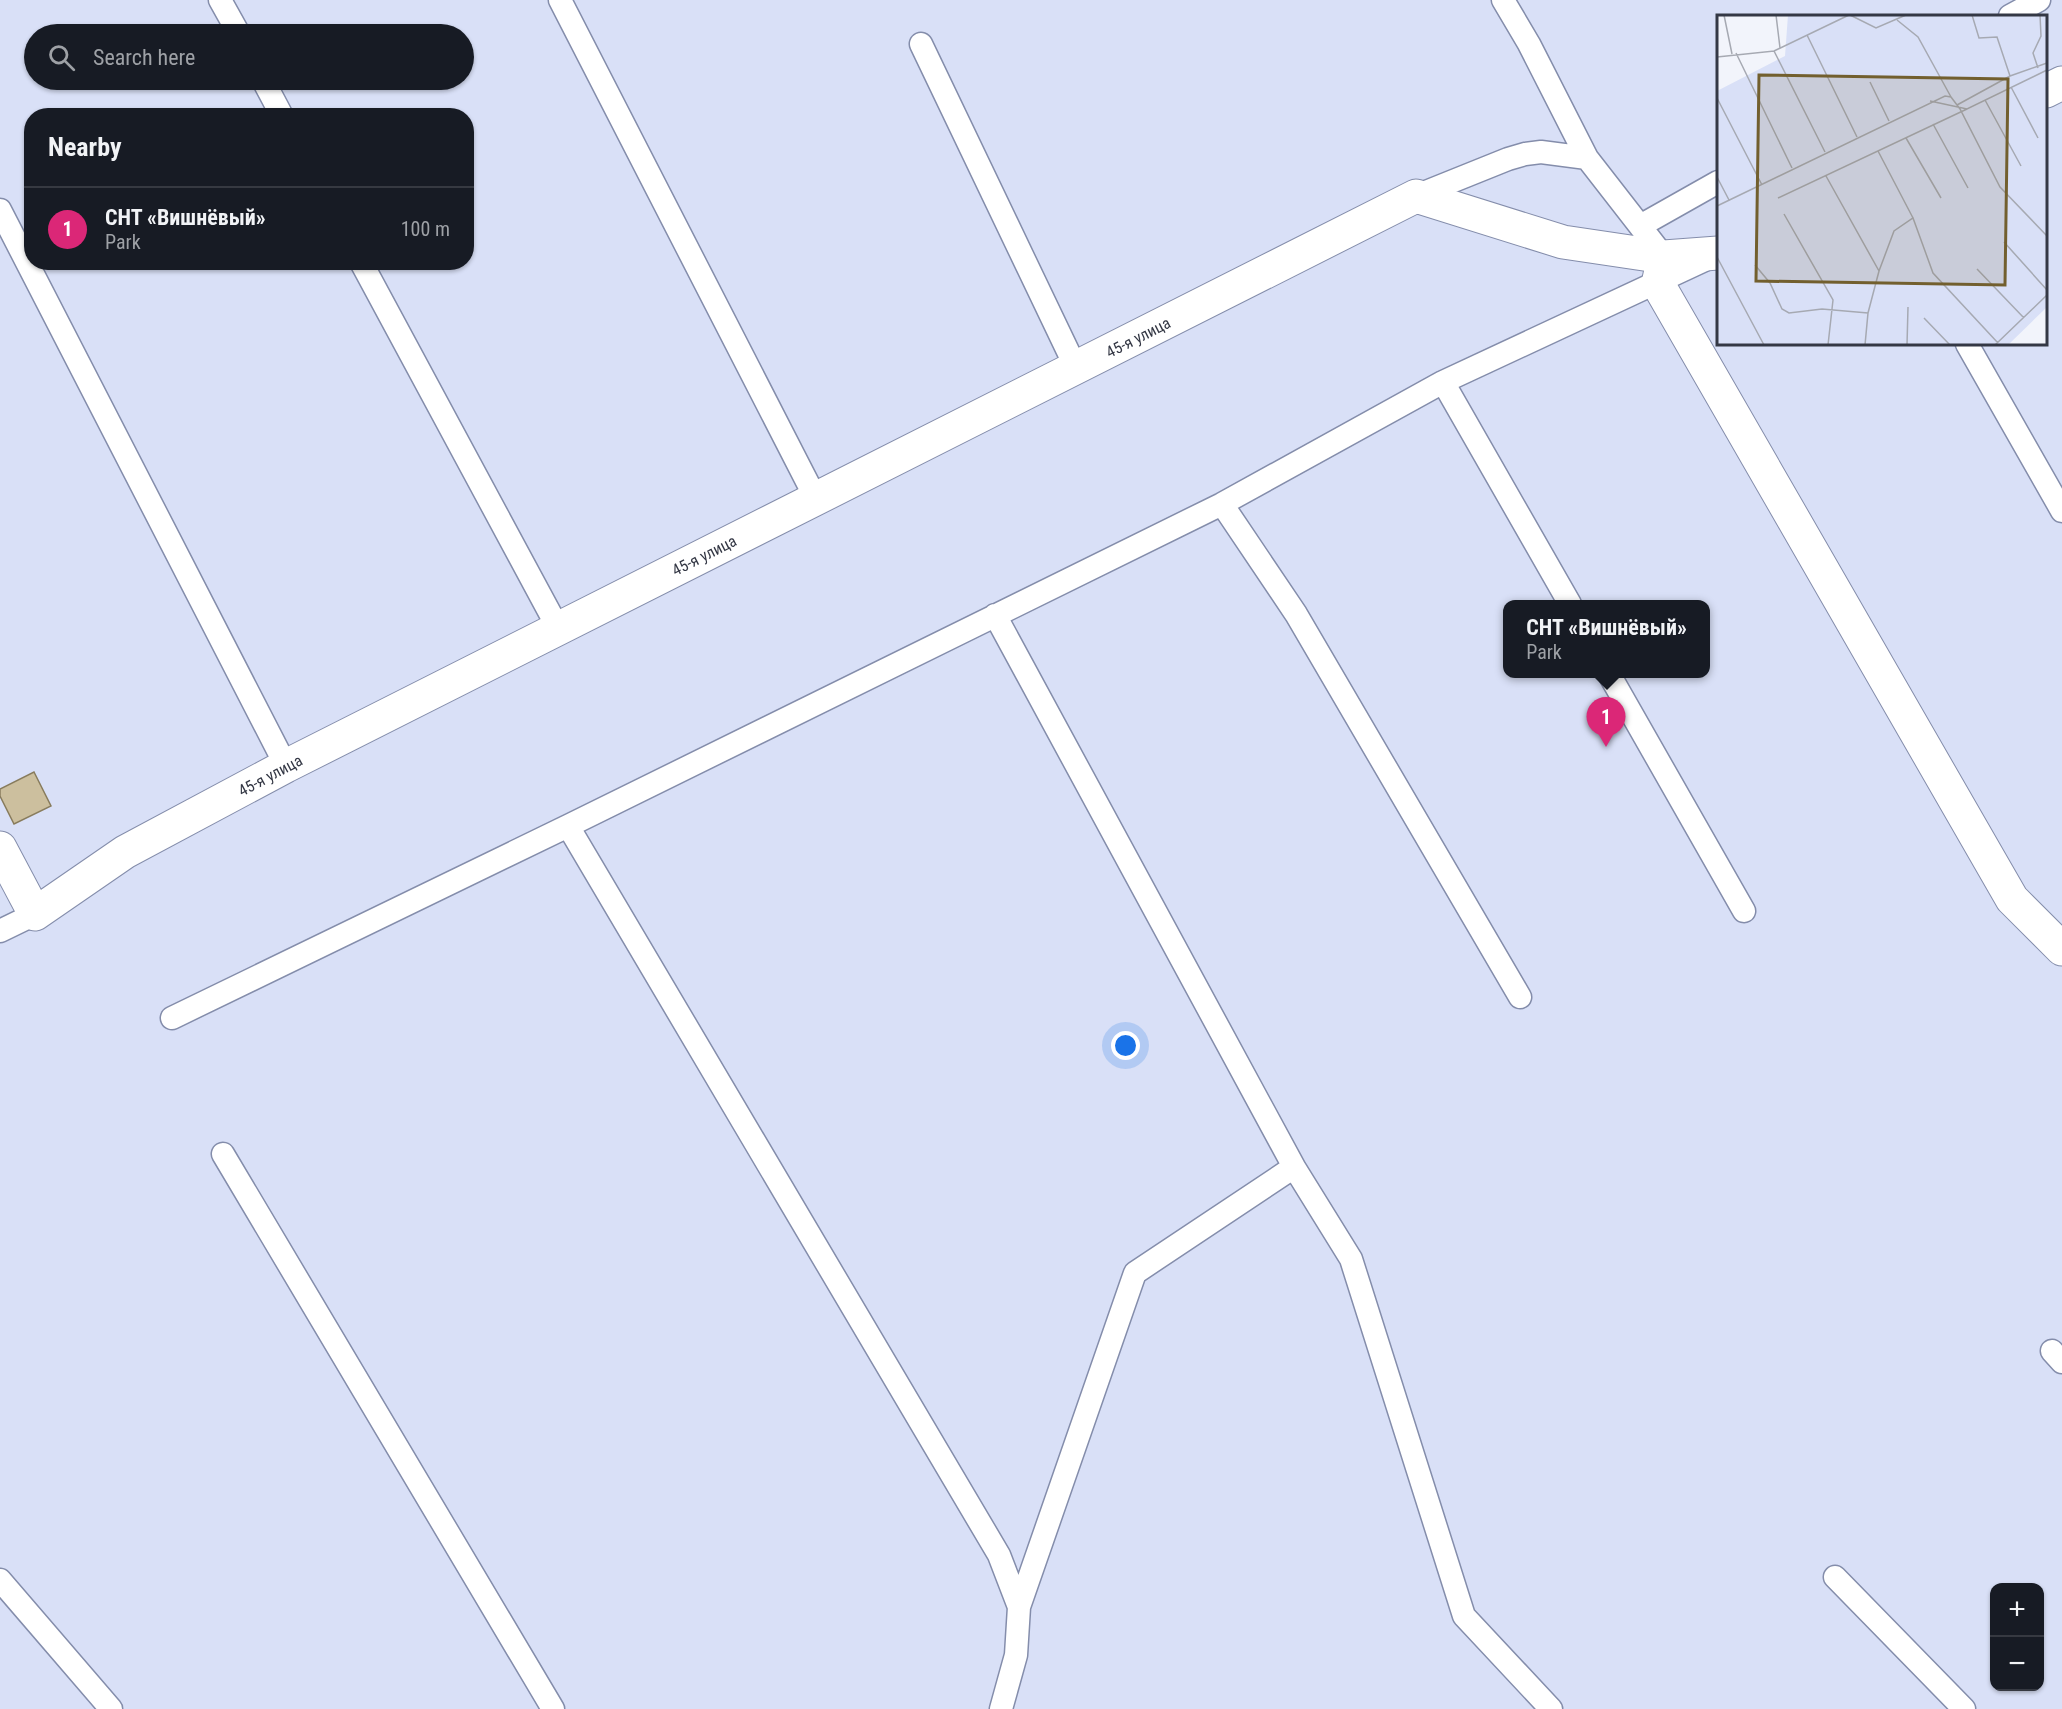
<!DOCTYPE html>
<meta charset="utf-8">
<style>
:root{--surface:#171b24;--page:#20242c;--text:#f1f3f6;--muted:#9ea1a6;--line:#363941;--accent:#db2777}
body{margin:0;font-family:"Roboto Condensed",sans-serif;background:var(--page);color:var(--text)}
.controls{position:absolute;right:18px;bottom:18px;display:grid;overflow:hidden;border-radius:12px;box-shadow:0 2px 4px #0004}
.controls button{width:54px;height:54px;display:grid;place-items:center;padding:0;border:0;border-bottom:2px solid var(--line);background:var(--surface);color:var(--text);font:30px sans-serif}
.you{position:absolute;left:1126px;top:1046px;width:21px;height:21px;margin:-15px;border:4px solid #fff;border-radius:50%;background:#1a73e8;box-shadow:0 0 0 9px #1a73e833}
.badge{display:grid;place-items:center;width:39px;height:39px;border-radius:50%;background:var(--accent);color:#fff;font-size:20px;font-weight:700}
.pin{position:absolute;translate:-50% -50px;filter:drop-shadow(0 2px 3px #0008)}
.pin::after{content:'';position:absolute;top:32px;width:21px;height:18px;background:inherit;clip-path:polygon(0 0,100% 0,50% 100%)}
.popup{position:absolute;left:1503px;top:600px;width:207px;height:78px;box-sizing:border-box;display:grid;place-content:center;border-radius:12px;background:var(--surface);filter:drop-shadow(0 2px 4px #0005);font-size:20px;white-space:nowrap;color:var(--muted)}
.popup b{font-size:22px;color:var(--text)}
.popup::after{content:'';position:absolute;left:50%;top:100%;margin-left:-12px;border:12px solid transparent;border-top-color:var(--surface)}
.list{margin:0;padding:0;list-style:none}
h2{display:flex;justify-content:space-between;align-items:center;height:78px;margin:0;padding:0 24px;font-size:26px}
h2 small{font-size:20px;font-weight:400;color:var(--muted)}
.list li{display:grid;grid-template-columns:39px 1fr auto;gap:18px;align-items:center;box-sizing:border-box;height:84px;padding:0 24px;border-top:2px solid var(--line)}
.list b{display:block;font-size:22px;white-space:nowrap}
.list p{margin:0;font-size:20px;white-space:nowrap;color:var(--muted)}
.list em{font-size:20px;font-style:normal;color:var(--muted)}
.icon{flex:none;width:33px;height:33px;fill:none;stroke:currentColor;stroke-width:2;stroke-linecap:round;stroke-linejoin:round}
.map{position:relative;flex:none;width:2062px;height:1709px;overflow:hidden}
.search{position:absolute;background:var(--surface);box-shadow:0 2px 4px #0004;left:24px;top:24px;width:450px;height:66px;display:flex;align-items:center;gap:15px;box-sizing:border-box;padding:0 21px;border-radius:33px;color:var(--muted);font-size:22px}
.panel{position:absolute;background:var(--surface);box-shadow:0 2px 4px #0004;left:24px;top:108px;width:450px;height:162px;border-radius:24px}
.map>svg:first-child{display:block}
.green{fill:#d9e0f7;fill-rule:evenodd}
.building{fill:#ccbf9e;stroke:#887c5d;stroke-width:1.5}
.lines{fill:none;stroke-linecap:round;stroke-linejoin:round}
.service-casing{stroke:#848dab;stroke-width:25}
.minor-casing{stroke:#848dab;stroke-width:35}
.service{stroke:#fff;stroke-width:22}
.minor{stroke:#fff;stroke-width:33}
.labels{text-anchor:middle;stroke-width:5;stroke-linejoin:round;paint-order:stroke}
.street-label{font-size:16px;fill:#343845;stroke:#fff}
.inset-road{fill:none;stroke:#a6a9b2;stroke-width:1.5}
.view{fill:#725f2e;fill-opacity:0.15;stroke:#725f2e;stroke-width:3}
.inset-edge{fill:none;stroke:#343845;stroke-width:3}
</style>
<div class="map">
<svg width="2062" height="1709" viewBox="0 0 2062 1709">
<rect width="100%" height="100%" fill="#f2f4fb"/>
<path class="green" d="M0 0H2062V1709H0ZM1718 16H2046V344H1718ZM34 34H464V80H34ZM32 116H466V262H32ZM1507 604H1705V674H1507ZM1994 1588H2040V1686H1994Z"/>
<path class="building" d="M34 772 51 806 14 824 0 796V789Z"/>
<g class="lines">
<g class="service-casing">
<path id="service" d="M220 0 239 34
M560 0 816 499
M1503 0 1529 44 1587 158
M2010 16 2039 0
M921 44 1076 368
M263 80 282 116
M1416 196 1508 159 1525 154 1541 152 1587 158 1664 257
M0 210 286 766
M1640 226 1718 182
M361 262 558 628
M1967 344 2062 511
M1443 382 1570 604
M1222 504 1296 614 1520 997
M995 615 1294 1167
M1609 674 1744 911
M568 826 999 1555 1019 1607 1016 1655 1001 1709
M0 931 35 914
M172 1018 568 826 1222 504 1443 382 1709 258
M223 1154 553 1709
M2052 1351 2062 1362
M1835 1577 1964 1709
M0 1580 111 1709
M1019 1607 1135 1273 1294 1167 1351 1259 1464 1616 1551 1709"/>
</g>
<g class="minor-casing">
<path id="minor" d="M2046 91 2062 83
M1664 257 1658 284 2012 899 2062 949
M0 848 35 914 125 852 286 766 1416 196 1563 242 1664 257 1718 253"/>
</g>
<use href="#service" class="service"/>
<use href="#minor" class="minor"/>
</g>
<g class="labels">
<g class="street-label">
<text transform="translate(1138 337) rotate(-27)" y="6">45-я улица</text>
<text transform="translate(704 555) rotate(-27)" y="6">45-я улица</text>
<text transform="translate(270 775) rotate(-28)" y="6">45-я улица</text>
</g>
</g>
<g transform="translate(1717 15)">
<rect width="330" height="330" fill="#f2f4fb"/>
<path d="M71 0H330V292L291 330H0V76L68 41Z" fill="#d9e0f7"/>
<path class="inset-road" d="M7 0 15 39M59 0 63 33M133 0 159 13 189 0M255 0 262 23 280 22 293 61M180 5 201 22 234 82M90 20 140 122M57 36 132 0M19 38 75 153M0 42 57 36 108 137M321 53 316 38 324 21 323 0M153 67 172 106M294 72 321 123M0 83 45 170M268 85 304 151M213 86 250 94 330 55M240 90 293 61 330 48M216 109 251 173M189 123 224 183M161 136 196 203M109 161 162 256 151 298 148 330M0 162 12 185M61 183 250 94M0 191 228 81 234 82 243 94 283 172 330 221M67 199 116 285 111 330M287 227 330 275M0 242 47 330M38 250 53 268 65 294 72 298 105 294 151 298M260 254 307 303M162 256 177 216 196 203 216 258 281 328M207 303 233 330M190 330 191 292M278 330 330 280"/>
<path class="view" d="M42 60 291 64 288 270 39 266Z"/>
<rect width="330" height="330" class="inset-edge"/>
</g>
</svg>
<div class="controls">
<button>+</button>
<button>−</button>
</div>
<div class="you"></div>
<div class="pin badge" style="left:1606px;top:747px">1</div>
<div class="popup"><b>СНТ «Вишнёвый»</b>Park</div>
<div class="search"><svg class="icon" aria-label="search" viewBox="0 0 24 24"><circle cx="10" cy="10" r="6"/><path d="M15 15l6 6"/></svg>Search here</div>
<section class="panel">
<h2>Nearby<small></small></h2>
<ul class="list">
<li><span class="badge">1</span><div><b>СНТ «Вишнёвый»</b><p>Park</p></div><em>100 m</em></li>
</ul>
</section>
</div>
